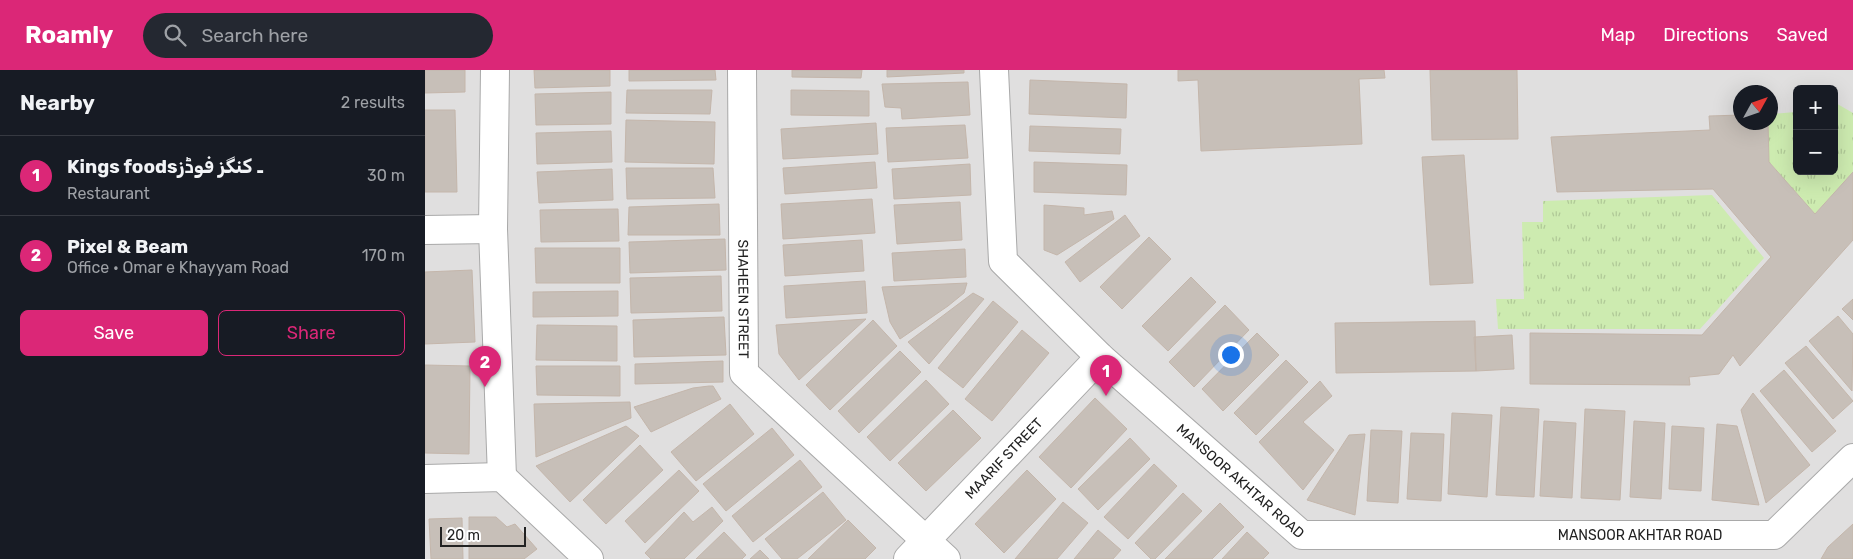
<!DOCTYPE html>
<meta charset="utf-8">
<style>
:root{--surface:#171b24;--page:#242831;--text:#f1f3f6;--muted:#9ea1a6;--line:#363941;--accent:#db2777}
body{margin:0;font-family:Rubik,Cairo,sans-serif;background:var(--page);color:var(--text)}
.controls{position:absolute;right:15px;top:15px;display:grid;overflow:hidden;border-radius:8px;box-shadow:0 5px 20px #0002}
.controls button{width:45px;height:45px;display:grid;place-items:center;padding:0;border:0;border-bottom:1px solid var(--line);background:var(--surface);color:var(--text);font:25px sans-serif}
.compass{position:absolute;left:1308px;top:15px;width:45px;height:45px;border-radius:50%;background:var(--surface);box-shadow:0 5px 20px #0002;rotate:50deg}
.scale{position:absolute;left:15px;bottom:12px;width:86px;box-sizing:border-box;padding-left:5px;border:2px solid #222;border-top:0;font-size:14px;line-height:18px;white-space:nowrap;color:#222;-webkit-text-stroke:4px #fff;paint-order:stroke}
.you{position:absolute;left:805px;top:284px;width:18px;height:18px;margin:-12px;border:4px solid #fff;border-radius:50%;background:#1a73e8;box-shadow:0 0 0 8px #1a73e833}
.badge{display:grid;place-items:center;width:32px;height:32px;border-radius:50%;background:var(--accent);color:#fff;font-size:16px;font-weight:700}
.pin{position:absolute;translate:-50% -41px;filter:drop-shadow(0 1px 2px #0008)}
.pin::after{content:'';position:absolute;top:26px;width:18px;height:15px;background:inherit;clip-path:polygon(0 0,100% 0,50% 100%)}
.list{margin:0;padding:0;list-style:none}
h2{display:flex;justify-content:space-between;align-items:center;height:65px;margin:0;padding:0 20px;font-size:21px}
h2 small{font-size:16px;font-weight:400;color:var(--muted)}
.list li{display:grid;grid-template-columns:32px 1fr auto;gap:15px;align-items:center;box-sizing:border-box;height:80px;padding:0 20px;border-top:1px solid var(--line)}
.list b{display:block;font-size:19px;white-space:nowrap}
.list p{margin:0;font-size:16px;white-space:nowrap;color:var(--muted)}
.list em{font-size:16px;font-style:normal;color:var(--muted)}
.actions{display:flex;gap:10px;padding:15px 20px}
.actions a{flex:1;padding:11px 0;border:1px solid var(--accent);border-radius:8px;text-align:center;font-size:18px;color:var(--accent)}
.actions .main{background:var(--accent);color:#fff}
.icon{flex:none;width:28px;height:28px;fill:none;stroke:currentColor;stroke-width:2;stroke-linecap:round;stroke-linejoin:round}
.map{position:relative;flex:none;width:1428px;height:489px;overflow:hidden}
header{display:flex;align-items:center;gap:30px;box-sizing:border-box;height:70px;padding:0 25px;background:var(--accent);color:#fff}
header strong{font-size:24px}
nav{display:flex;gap:28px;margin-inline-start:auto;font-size:18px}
.search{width:350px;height:45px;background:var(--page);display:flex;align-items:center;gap:12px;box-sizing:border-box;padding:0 18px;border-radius:28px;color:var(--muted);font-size:19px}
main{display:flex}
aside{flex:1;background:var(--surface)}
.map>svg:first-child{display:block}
.residential{fill:#e0dfdf;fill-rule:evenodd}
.grass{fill:url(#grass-tufts)}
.building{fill:#c7bfb8;stroke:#c4b6ab}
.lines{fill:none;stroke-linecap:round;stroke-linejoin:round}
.minor-casing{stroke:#a9a9a9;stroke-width:30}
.minor{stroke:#fff;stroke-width:28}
.labels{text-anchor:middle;stroke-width:4;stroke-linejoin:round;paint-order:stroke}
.street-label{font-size:14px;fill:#222;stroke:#fff}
</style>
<header>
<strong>Roamly</strong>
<div class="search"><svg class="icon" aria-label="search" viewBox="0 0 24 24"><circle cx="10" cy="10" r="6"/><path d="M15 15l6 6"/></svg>Search here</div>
<nav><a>Map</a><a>Directions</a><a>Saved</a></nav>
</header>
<main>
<aside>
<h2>Nearby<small>2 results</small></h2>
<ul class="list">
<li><span class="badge">1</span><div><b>Kings foods۔ کنگز فوڈز</b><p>Restaurant</p></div><em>30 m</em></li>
<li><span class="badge">2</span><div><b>Pixel &amp; Beam</b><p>Office · Omar e Khayyam Road</p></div><em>170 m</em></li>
</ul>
<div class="actions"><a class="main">Save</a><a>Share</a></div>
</aside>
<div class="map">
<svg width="1428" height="489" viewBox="0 0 1428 489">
<defs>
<pattern id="grass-tufts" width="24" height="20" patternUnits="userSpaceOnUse" patternTransform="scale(1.25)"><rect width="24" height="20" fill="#cdebb0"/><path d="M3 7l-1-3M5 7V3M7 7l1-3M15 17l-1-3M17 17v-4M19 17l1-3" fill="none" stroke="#b0c997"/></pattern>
</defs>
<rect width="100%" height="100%" fill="#f2efe9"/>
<path class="residential" d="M0 0H1428V489H0ZM1372 19H1409V101H1372ZM1316 22H1346V52H1316Z"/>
<path class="grass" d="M1409 32 1428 43V102L1390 144 1344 92 1343 53 1346 52V44L1370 42 1372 34V101H1409Z
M1287 125 1339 188 1275 259H1073L1071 229H1099L1097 152H1118V131Z"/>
<path class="building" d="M0 0H40V22L0 23Z
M109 0H185V16L110 18Z
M204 0H290L291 10 204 11Z
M367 0H437L436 8 367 7Z
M462 0H539V3L462 7Z
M753 0H959L960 8 934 9 937 74 776 81 773 10 753 11Z
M1005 0H1092L1093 69 1007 70Z
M605 10 702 14 701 48 604 44Z
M543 12 545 45 477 49 476 38 460 37 457 14Z
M202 20H287L285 44 201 43Z
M366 20 444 21V46L366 45Z
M186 22V54L111 55 110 24Z
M0 40H30L32 122H0Z
M1316 45V52H1343L1344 92 1390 144 1428 102V170L1315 296 1308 285 1294 304 1264 307 1265 315 1105 314V263L1277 265 1346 187 1288 119 1132 122 1126 67 1285 60 1284 46Z
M201 50 290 52 289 94 200 92Z
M451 53 453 84 358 89 356 59Z
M540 55 543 88 463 92 461 58Z
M605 56 696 59 695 84 604 81Z
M186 61 187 92 112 94 111 63Z
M1039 85 1048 213 1005 215 997 87Z
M450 92 452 118 360 124 358 98Z
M609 92 702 95 701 125 609 122Z
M545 94 546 125 469 129 467 99Z
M201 98H288L290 128 202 129Z
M187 99 188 130 114 133 112 102Z
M447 129 450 163 358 169 356 134Z
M535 132 537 170 472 174 469 135Z
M294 134 295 165H203L204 137Z
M619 135 659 138V145L687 141 689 149 632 185 619 180Z
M193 139 194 171 116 172 115 140Z
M700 145 715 166 655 212 640 192Z
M724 167 746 189 697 239 675 217Z
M300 169 301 200 205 203 204 172Z
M437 170 439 201 360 206 358 175Z
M110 178H195V213H111Z
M540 179 541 207 469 211 467 183Z
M47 200 50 272 0 274V202Z
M296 206 297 241 206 243 205 208Z
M766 207 791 232 743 281 717 256Z
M440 211 442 243 361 248 359 216Z
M542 213 539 223 523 236 475 269 465 252 457 217Z
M193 221V246L108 247V222Z
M548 223 559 229 504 294 483 272Z
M1428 229V250L1417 239Z
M568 231 593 252 538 318 513 298Z
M800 235 824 260 769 317 744 292Z
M1413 246 1428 264 1427 321 1384 271Z
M299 247 301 285 209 287 208 250Z
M441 249 374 310 354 284 351 255Z
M448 250 472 276 405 340 381 315Z
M1050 251 1051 301 911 303 910 253Z
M112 255 192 256V291L111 290Z
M597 260 624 283 567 351 540 329Z
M832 263 854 285 798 341 777 319Z
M1087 265 1089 299 1051 301 1049 267Z
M1381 276 1428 331 1408 349 1360 293Z
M475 281 496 302 434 363 413 341Z
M861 290 883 312 831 365 809 343Z
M298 291V312L210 314V294Z
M0 295 45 296 44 384 0 383Z
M111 296H195V326L112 325Z
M1359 300 1411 361 1387 382 1335 321Z
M501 310 524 334 465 391 442 367Z
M895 311 907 326 878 352 909 380 878 420 834 372Z
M284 316H288L296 329 226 362 209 337 268 318Z
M1328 323 1385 395 1341 433 1316 340Z
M670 328 702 359 646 418 614 387Z
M205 332 206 348 111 387 109 334Z
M305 334 329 364 271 411 246 382Z
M1076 337 1114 339 1109 427 1071 425Z
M1160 339 1200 341 1195 430 1156 428Z
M528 340 556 368 501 421 473 393Z
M1027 343 1067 345 1062 427 1023 424Z
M1119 351 1151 353 1147 428 1115 426Z
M1209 351 1240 353 1236 429 1205 427Z
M1292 354 1312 356 1334 435 1287 430Z
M201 356 214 366 145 432 111 396Z
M1247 356 1279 358 1276 421 1244 419Z
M347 358 369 385 301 441 278 414Z
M946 360 977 361 973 433 942 431Z
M986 363 1019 364 1016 431 982 429Z
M940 364 930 445 882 430 924 365Z
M705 368 725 389 673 440 653 419Z
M215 375 238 400 181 454 158 430Z
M375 390 397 417 328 472 307 446Z
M729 394 752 416 703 469 679 447Z
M254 400 274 421 220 473 200 451Z
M602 400 631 429 579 483 550 454Z
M398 422 421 450 372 489H357L340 469Z
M758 423 777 441 730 489H726L710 473Z
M638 432 663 453 632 489H590Z
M795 433 819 457 787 489H740Z
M287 437 298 451 259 489H226L220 483 259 442 268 452Z
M44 447H71L82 457 90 454 112 479 99 489H44Z
M37 448 38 489H6L4 449Z
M423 450 451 478 440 489H383Z
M1428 454V489H1396L1403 477Z
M673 460 696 480 688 489H649Z
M299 462 321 485 317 489H271Z
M822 462 844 483 838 489H797Z
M335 480 344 489H325Z"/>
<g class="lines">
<g class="minor-casing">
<g id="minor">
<path d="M70 0 68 159 77 407"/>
<path id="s1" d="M317 0 319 303 521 489"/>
<path id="s2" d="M569 0 578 191 675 287 877 465H1349L1428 388"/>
<path d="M0 160 68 159"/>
<path d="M0 409 77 407 164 489"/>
<path id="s3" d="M483 489 675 287"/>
</g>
</g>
<use href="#minor" class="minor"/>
</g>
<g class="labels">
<g class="street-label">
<text dy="5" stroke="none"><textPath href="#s1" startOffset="229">SHAHEEN STREET</textPath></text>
<text dy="5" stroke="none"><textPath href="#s3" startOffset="139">MAARIF STREET</textPath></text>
<text dy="5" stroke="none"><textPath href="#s2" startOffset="515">MANSOOR AKHTAR ROAD</textPath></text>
<text dy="5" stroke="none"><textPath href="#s2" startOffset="935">MANSOOR AKHTAR ROAD</textPath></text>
</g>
</g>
</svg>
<div class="controls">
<button>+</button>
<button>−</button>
</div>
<svg class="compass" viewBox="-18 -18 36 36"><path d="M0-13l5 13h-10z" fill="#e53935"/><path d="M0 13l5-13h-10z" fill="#9ea1a6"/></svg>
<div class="scale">20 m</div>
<div class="you"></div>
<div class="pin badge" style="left:681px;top:326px">1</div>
<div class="pin badge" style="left:60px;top:317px">2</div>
</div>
</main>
